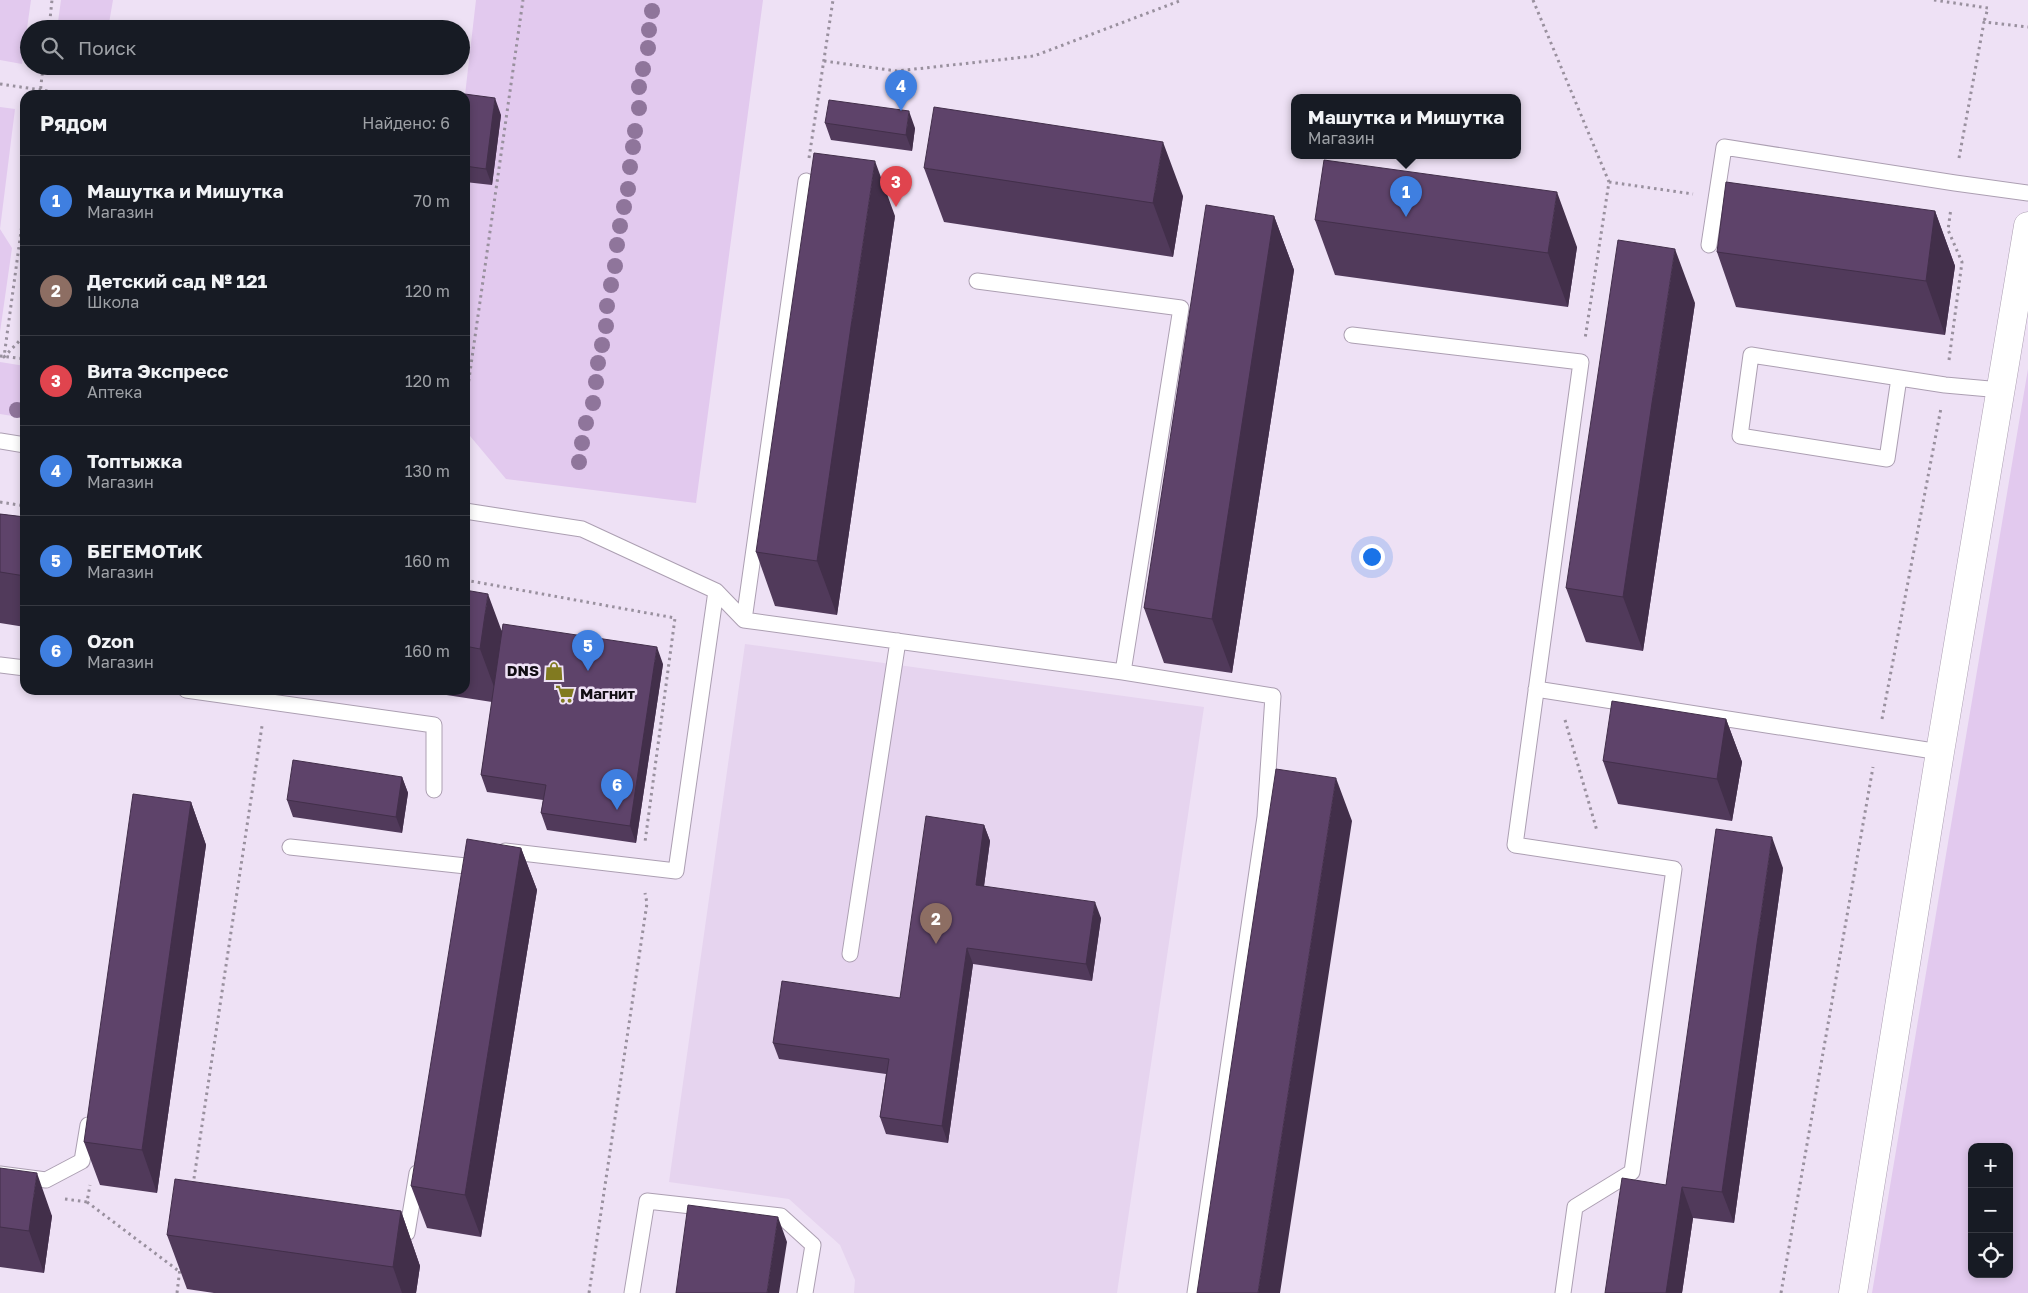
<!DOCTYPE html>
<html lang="ru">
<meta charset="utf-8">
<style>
:root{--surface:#171b24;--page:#20242c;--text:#f1f3f6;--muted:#9ea1a6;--line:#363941;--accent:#817a20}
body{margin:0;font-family:"Golos Text",sans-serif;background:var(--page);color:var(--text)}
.controls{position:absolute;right:15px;bottom:15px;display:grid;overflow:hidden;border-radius:10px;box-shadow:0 2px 8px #0003}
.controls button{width:45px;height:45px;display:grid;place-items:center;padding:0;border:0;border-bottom:1px solid var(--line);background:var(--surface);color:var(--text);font:25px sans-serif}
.you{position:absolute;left:1371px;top:556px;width:18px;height:18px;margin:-12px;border:4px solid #fff;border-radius:50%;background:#1a73e8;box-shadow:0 0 0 8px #1a73e833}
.badge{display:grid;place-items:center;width:32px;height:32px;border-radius:50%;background:var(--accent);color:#fff;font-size:16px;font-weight:700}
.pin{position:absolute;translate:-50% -41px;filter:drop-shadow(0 1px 2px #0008)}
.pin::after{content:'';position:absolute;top:26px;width:18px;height:15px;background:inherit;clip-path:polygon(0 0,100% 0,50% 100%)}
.popup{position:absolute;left:1291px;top:94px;width:230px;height:65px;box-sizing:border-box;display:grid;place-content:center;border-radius:10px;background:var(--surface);filter:drop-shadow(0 1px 4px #0005);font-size:16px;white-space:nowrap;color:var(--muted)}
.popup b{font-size:19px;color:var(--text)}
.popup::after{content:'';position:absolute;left:50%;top:100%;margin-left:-10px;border:10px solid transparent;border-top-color:var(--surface)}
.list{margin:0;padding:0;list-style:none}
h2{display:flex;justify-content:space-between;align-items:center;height:65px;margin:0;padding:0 20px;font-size:21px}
h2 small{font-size:16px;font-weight:400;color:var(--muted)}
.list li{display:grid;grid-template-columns:32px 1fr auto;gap:15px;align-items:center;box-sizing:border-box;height:90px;padding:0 20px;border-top:1px solid var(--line)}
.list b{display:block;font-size:19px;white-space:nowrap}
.list p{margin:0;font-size:16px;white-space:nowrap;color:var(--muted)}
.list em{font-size:16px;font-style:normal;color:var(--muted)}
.icon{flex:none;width:28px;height:28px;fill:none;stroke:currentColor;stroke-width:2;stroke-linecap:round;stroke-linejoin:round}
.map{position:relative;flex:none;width:2028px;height:1293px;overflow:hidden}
.search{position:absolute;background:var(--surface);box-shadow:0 2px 8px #0003;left:20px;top:20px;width:450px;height:55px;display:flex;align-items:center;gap:12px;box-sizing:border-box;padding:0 18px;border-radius:28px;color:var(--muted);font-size:19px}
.panel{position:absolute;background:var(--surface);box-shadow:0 2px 8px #0003;left:20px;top:90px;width:450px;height:605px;border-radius:15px}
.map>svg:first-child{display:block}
.built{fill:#e6d4ef}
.green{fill:#e2c9ee;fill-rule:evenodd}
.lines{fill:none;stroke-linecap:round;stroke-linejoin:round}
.lane-casing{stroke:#ac9fb2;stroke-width:17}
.street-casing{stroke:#ac9fb2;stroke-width:29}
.path{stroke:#99909e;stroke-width:3;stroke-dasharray:2.5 4;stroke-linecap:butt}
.lane{stroke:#fff;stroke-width:15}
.street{stroke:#fff;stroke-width:28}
.tree{fill:#8f759b}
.wall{fill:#513a5b}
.shaded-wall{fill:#422f4a}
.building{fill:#5e436a;stroke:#422f4a}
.labels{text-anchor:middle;stroke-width:5;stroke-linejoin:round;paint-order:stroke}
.poi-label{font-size:15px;font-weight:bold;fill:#110d13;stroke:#eee1f5;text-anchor:end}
</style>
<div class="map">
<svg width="2028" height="1293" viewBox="0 0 2028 1293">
<rect width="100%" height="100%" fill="#eee1f5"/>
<path class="built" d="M745 644 1204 707 1117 1293H854L855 1280 840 1245 789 1199 669 1182Z"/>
<path class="green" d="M0 0H31L22 64 0 60Z
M61 0H113L108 29H57Z
M476 0H763L696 503 506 479 465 430V95Z
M0 107 15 109 0 229 12 248 0 332Z
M0 362 25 366V418L0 414Z
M2028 369V1293H1872ZM1972 1147H2009V1274H1972Z"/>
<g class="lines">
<g class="lane-casing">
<path id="lane" d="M1709 245 1724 147 1955 183 2028 193
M977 281 1181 308 1123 672
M1352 335 1581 362 1515 845 1674 869 1632 1172 1575 1207 1563 1293
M1899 378 1887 459 1740 436 1751 355 1945 385 2001 390
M0 441 25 445
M465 511 582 529 716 591 744 620 1123 672 1273 696 1265 817 1195 1293
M744 620 806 181
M0 665 25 668
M1536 689 1940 752
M186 690 434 725V790
M290 847 466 866
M505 851 676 871 716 591
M850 954 898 641
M0 1174 46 1180 82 1161 88 1125
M391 1230 407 1233 417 1173
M632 1293 647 1201 781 1216 813 1245 805 1293"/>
</g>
<g class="street-casing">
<path id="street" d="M1853 1293 1940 752 2028 226"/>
</g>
<path class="path" d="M1533 0 1609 182 1585 339
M1934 0 1988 8 1984 22
M49 29 52 0
M824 61 897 71 1034 56 1182 0
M0 84 76 95
M40 95 43 66
M809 158 833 0
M1959 158 1984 22 2028 27
M1609 182 1693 194
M25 202 4 357 25 335
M0 356 25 359
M1949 360 1962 262 1948 230 1951 208
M465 407 523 0
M0 502 25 506
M465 580 675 618 645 842
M1882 719 1941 408
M1565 720 1597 831
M193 1185 262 726
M65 1199 87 1202 90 1185
M87 1202 180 1272
M177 1293 180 1268
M589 1293 647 903 645 893
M1781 1293 1873 767"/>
<use href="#lane" class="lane"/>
<use href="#street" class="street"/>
</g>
<g class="tree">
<circle cx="652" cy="11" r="8"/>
<circle cx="649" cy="30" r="8"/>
<circle cx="648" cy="48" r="8"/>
<circle cx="643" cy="69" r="8"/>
<circle cx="639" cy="87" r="8"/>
<circle cx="639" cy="108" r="8"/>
<circle cx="635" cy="131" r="8"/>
<circle cx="633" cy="147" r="8"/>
<circle cx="630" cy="167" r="8"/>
<circle cx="628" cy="189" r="8"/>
<circle cx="624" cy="207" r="8"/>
<circle cx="620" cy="226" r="8"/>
<circle cx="617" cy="245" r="8"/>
<circle cx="615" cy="266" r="8"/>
<circle cx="611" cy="285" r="8"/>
<circle cx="607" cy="306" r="8"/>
<circle cx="606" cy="326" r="8"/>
<circle cx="602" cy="345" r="8"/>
<circle cx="598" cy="363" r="8"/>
<circle cx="596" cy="382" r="8"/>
<circle cx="593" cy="403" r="8"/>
<circle cx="17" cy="410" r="8"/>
<circle cx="586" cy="423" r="8"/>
<circle cx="582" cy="443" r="8"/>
<circle cx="579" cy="462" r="8"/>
</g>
<path class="wall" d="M465 95 501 115 492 185 465 182Z
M825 123 915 128 912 151 831 140Z
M924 168 1183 196 1173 257 944 222Z
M1935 211 1955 266 1945 335 1736 307 1717 252Z
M895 216 837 615 775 606 756 552Z
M1274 216 1294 270 1232 673 1164 663 1144 608Z
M1315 220 1577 247 1568 307 1335 275Z
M1695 303 1643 651 1586 642 1566 588Z
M0 514 25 517V627L0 623Z
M465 590 502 631 663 664 636 843 547 830 541 813 543 800 487 792 481 775 492 702 414 690H465Z
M1726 719 1742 762 1732 821 1618 804 1603 761Z
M402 777 408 793 402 833 293 817 287 800Z
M191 802 206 845 157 1193 100 1185 84 1142Z
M984 825 990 841 984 886 1101 918 1092 981 973 964 948 1143 886 1134 880 1117 886 1074 779 1059 773 1043 900 998Z
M521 848 537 890 481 1237 427 1228 411 1186Z
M1783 868 1734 1223 1693 1218 1682 1293H1605L1666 1185Z
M0 1168 52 1216 44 1273 0 1267Z
M401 1211 420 1266 416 1293H214L187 1289 167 1235Z"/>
<path class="shaded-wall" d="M495 98 501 115 492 185 486 169Z
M909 111 915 128 912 151 906 135Z
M1163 142 1183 196 1173 257 1153 203Z
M875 161 895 216 837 615 817 561Z
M1557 192 1577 247 1568 307 1548 253Z
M1935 211 1955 266 1945 335 1926 281Z
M1274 216 1294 270 1232 673 1212 619Z
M1675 249 1695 303 1643 651 1623 597Z
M488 594 508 648 500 703 480 649Z
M657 647 663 664 636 843 630 826Z
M1726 719 1742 762 1732 821 1717 779Z
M402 777 408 793 402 833 396 817Z
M1336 778 1352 821 1280 1293H1258Z
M191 802 206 845 157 1193 142 1150Z
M984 825 990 841 982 901 976 885Z
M1772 837 1783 868 1734 1223 1722 1192Z
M521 848 537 890 481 1237 465 1195Z
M1095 902 1101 918 1092 981 1086 964Z
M967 948 973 964 948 1143 942 1126Z
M37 1173 52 1216 44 1273 29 1231Z
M1682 1187 1693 1218 1682 1293H1666Z
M401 1211 420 1266 416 1293H402L393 1267Z
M778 1217 787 1242 779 1293H767Z"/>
<path class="building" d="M457 93 495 98 486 169 465 166V95H457Z
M829 100 909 111 906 135 825 123Z
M934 107 1163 142 1153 203 924 168Z
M814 153 875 161 817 561 756 552Z
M1324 160 1557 192 1548 253 1315 220Z
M1726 182 1935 211 1926 281 1717 252Z
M1206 205 1274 216 1212 619 1144 608Z
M1618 240 1675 249 1623 597 1566 588Z
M0 514 25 517V576L0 572Z
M465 590 488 594 480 649 465 646Z
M503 624 657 647 630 826 541 813 546 785 481 775Z
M1612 701 1726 719 1717 779 1603 761Z
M293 760 402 777 396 817 287 800Z
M1276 769 1336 778 1258 1293H1197Z
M133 794 191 802 142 1150 84 1142Z
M926 816 984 825 976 885 1095 902 1086 964 967 948 942 1126 880 1117 889 1059 773 1043 782 981 900 998Z
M1716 829 1772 837 1722 1192 1682 1187 1666 1293H1605L1622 1178 1666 1185Z
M467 839 521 848 465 1195 411 1186Z
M0 1168 37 1173 29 1231 0 1227Z
M175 1179 401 1211 393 1267 167 1235Z
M688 1205 778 1217 767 1293H676Z"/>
<defs>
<g id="shop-bare" transform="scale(1.5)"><path d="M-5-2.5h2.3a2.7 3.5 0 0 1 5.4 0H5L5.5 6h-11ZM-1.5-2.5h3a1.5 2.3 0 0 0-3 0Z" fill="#817a20" stroke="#eee1f5" stroke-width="2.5" paint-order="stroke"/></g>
<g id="supermarket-bare" transform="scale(1.5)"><path d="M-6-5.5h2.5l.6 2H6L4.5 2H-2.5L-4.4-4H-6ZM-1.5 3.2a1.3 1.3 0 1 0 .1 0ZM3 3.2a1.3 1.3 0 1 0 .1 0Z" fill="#817a20" stroke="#eee1f5" stroke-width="2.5" paint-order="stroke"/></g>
</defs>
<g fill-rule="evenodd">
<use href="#shop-bare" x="554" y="671"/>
<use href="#supermarket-bare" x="565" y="694"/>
</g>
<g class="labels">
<g class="poi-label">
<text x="539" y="676">DNS</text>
<text x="580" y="699" text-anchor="start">Магнит</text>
</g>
</g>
</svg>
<div class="controls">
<button>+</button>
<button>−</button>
<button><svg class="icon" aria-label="locate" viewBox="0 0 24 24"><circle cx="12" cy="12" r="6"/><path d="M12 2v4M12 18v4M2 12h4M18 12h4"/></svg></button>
</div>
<div class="you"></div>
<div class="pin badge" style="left:1406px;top:217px;background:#3f7fe0">1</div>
<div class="popup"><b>Машутка и Мишутка</b>Магазин</div>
<div class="pin badge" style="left:936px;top:944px;background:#8d6e63">2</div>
<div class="pin badge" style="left:896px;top:207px;background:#e0444e">3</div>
<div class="pin badge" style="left:901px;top:111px;background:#3f7fe0">4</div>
<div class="pin badge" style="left:588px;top:671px;background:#3f7fe0">5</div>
<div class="pin badge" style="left:617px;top:810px;background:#3f7fe0">6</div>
<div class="search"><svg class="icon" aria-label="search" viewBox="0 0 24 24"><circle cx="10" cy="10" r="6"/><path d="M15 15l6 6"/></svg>Поиск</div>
<section class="panel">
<h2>Рядом<small>Найдено: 6</small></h2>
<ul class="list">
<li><span class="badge" style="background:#3f7fe0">1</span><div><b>Машутка и Мишутка</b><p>Магазин</p></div><em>70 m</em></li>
<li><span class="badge" style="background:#8d6e63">2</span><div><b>Детский сад № 121</b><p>Школа</p></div><em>120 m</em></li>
<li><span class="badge" style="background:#e0444e">3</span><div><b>Вита Экспресс</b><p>Аптека</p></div><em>120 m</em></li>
<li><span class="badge" style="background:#3f7fe0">4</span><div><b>Топтыжка</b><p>Магазин</p></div><em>130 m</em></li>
<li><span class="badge" style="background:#3f7fe0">5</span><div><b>БЕГЕМОТиК</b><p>Магазин</p></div><em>160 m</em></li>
<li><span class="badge" style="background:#3f7fe0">6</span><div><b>Ozon</b><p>Магазин</p></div><em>160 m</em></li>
</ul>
</section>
</div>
